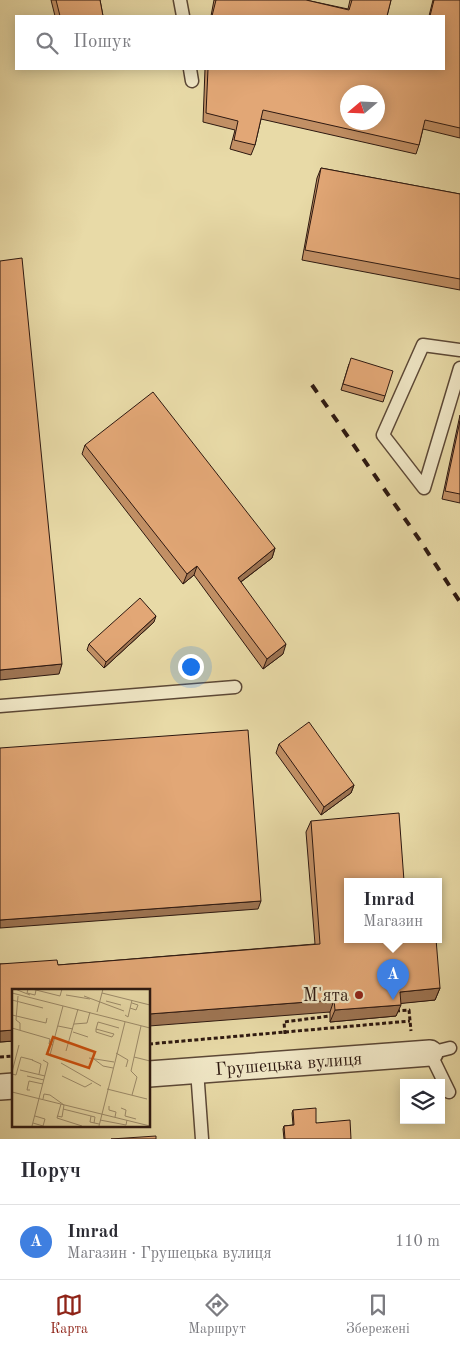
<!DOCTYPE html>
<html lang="uk">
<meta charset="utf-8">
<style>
:root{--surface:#fff;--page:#f2f2f3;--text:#2b2b33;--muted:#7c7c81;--line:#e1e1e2;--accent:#8f2418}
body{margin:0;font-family:"Old Standard TT",serif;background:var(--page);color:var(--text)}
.controls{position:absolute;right:15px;bottom:15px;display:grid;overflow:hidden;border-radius:0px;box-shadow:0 2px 12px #0003}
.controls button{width:45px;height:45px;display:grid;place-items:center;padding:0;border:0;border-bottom:1px solid var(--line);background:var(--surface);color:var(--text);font:25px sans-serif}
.compass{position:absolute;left:340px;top:85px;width:45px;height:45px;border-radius:50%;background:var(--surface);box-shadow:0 2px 12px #0003;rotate:251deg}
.you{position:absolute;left:190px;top:666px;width:18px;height:18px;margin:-12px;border:4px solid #fff;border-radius:50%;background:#1a73e8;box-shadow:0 0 0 8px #1a73e833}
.badge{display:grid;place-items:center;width:32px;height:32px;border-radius:50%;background:var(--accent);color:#fff;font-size:16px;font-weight:700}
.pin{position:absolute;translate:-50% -41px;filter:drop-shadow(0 1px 2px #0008)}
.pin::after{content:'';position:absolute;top:26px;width:18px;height:15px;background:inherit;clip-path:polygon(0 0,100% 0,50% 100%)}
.popup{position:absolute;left:344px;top:878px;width:98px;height:65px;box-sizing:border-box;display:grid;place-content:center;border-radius:0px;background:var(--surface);filter:drop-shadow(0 1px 4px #0005);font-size:16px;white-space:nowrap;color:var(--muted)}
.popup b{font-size:19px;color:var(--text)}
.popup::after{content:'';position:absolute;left:50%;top:100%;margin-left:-10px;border:10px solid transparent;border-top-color:var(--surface)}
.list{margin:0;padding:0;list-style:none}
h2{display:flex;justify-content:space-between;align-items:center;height:65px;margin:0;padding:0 20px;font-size:21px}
h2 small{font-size:16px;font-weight:400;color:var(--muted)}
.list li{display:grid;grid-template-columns:32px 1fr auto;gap:15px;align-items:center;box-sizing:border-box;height:75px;padding:0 20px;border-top:1px solid var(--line)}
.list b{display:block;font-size:19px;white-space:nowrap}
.list p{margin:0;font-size:16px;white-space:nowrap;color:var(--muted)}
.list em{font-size:16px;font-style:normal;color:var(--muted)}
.icon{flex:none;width:28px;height:28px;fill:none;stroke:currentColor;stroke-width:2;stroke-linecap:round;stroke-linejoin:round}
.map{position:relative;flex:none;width:460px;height:1139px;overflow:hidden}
.search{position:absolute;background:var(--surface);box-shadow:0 2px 12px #0003;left:15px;right:15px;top:15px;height:55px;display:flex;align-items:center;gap:12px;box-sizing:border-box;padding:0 18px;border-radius:0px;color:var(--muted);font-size:19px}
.sheet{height:140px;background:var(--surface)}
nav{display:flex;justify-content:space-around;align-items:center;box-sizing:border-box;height:70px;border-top:1px solid var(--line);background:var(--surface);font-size:14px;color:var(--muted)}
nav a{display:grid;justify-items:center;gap:2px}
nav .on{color:var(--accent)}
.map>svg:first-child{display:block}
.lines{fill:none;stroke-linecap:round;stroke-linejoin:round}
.lane-casing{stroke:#5c4836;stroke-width:15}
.street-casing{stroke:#5c4836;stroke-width:28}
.path{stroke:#2d1810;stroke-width:3;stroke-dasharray:4 2.5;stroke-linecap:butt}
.lane{stroke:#f0e7c6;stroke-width:12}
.street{stroke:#f0e7c6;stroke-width:25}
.rail{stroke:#2d1810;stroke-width:4;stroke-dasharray:9 9;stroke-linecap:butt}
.wall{fill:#c29065;stroke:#2d1810}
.shaded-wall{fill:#9e7553;stroke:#2d1810}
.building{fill:#e2a776;stroke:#2d1810;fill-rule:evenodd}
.poi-dot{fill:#8f2418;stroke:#f0e7c6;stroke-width:2}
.labels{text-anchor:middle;stroke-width:4.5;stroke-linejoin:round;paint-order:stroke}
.poi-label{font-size:18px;fill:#2d1810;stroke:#f0e7c6;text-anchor:end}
.street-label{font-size:18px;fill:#2d1810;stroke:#f0e7c6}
.inset-road{fill:none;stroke:#9d8c6b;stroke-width:1}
.view{fill:#cc4f0d;fill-opacity:0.15;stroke:#cc4f0d;stroke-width:2.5}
.inset-edge{fill:none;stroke:#2d1810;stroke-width:2.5}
</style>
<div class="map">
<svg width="460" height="1139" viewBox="0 0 460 1139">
<rect width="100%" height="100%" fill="#e8daa7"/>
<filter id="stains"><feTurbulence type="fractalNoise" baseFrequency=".004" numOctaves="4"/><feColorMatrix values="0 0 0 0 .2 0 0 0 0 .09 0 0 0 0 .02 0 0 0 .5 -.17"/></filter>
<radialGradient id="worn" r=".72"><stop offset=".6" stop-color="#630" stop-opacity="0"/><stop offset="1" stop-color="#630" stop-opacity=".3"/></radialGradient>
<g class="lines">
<g class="lane-casing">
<path id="lane" d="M180 0 183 16
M190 69 192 81
M424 488 383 435 423 345 460 350
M424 488 460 368
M0 706 235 687
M197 1070 202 1139
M449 1092 430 1053 450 1048"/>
</g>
<g class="street-casing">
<g id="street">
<path id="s1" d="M149 1074 430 1053"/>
<path d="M0 1087 14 1086"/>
</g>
</g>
<path class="path" d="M396 1011 409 1010 411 1031
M285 1034 284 1022 330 1016
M149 1044 410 1021
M0 1057 14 1056"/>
<use href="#lane" class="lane"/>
<use href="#street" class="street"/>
<path class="rail" d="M312 385 421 542 460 602"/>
</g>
<path class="wall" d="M51 0H100L103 16H55Z
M214 0H306L348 9 350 0H391L387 16H211Z
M433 0H460V138L423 129 419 145 416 154 261 119 255 145 251 155 230 149 235 130 203 122 205 69H444V16H429Z
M321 168 460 194V290L302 260 317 178Z
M349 364 385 396 383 402 341 390Z
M460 415V503L442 499Z
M85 445 275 548 272 558 241 582 283 654 263 669 194 575 183 584 82 454Z
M154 622 104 668 87 650 89 644Z
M279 744 354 785 351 793 321 815 276 753Z
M311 821 348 881 440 988 435 1000 401 1003 396 1016 330 1022V1012L149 990 14 1041 0 1042V964L58 965 315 944 306 832Z
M293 1110 316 1123 351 1139H284L283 1129 284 1126 293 1125 292 1113Z"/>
<path class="shaded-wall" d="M275 548 272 558 234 587 238 578Z
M197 566 194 575 183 584 187 574Z
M156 616 154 622 104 668 106 662Z
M286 644 283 654 263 669 267 659Z
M62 664 59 674 0 680V670Z
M354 785 351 793 321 815 324 807Z
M261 901 258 909 0 928V920Z
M440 988 435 1000 396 1004 400 992Z
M334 1000 330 1012 149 1026V1014Z
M401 1005 396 1016 330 1022 335 1010Z
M14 1030V1041L0 1042V1031Z"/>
<path class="building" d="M56 0H100L103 16H60Z
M216 0H306L349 10 352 0H391L387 16H212Z
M434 0H460V128L425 120 419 145 263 110 255 145 234 140 238 121 206 113 208 69H444V16H430ZM348 92H378V122H348Z
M321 168 460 194V279L305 250Z
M22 258 62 664 0 670V261Z
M351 358 393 371 385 396 343 384Z
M153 392 275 548 238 578 286 644 267 659 197 566 187 574 85 445Z
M460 421V494L445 491Z
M140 598 156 616 106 662 89 644Z
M309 722 354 785 324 807 279 744Z
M248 730 261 901 0 920V748Z
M399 813 404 881H348V939H436L440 988 400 992 401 1005 335 1010 334 1000 149 1014V990H14V1030L0 1031V964L57 960 58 965 320 944 311 821Z
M316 1108V1123L350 1120 351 1139H285L284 1126 294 1125 293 1110Z
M156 1136V1139H111Z"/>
<circle class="poi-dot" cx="359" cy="995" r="5"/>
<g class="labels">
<g class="poi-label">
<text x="349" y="1001">М'ята</text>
</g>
<g class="street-label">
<text dy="6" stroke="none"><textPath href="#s1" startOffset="140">Грушецька вулиця</textPath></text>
</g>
</g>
<g transform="translate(12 989)">
<rect width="138" height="138" fill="#e8daa7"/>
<path class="inset-road" d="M3 0 18 6M16 0 15 4 23 6 24 1M20 0 48 7 50 0M0 4 138 39M90 4 138 16M54 6 78 10M6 7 4 31 8 34V41M72 7 112 22M0 11 31 19M94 12 109 16M118 19 124 21 126 16 120 14M85 23 91 0M0 26 34 34 35 29M113 26 116 28 120 11M62 35 75 34 78 23M46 37 61 40M0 39 38 50 37 55 41 56M84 40 86 33 107 39M84 40V43L100 48 102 45M84 40 102 45M61 43 76 48M54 62 66 20M104 64 116 71 114 78M38 66 51 17M122 68 138 72M77 69 102 73M82 70 91 77 101 79M20 71 29 75 27 85M49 74 89 97M8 81 33 87M0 83 7 56M0 85 4 86 9 68 21 71M15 87 32 91M50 87 73 98 80 94M95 100 135 110M18 101H15L17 92 31 95M0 103 138 137M120 106 125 88 119 82 129 37M31 110 32 105 38 106 52 116 50 128 45 127M49 115 45 129 70 137M97 117V121L104 123 103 128M109 119 114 121 113 127 124 130M51 120 83 128 82 134M79 127 78 133 87 135M88 131 114 136 115 131M21 134 31 137 33 130 23 127M20 137 36 74 31 71M87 137 113 33"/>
<path class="view" d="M41 48 83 63 77 79 35 65Z"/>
<rect width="138" height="138" class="inset-edge"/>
</g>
<rect width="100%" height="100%" filter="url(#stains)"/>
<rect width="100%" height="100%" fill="url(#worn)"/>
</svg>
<div class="controls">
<button><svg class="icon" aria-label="layers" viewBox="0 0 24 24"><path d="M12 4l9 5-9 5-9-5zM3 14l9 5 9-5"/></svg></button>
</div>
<svg class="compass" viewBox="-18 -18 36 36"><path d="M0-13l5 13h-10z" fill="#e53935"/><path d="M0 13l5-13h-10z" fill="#7c7c81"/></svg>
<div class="you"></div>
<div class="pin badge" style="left:393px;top:1000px;background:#3f7fe0">A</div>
<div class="popup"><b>Imrad</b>Магазин</div>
<div class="search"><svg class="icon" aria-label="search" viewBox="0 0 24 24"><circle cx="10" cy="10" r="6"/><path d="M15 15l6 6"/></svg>Пошук</div>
</div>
<section class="sheet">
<h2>Поруч<small></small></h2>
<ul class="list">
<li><span class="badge" style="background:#3f7fe0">A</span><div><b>Imrad</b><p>Магазин · Грушецька вулиця</p></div><em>110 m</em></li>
</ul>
</section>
<nav>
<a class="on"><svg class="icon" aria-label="map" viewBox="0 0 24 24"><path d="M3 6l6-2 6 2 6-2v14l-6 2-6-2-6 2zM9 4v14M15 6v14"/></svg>Карта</a>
<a><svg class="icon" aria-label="directions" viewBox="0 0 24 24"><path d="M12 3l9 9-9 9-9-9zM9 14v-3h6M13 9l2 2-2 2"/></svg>Маршрут</a>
<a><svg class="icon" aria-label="saved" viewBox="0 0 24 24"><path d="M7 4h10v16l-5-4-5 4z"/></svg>Збережені</a>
</nav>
